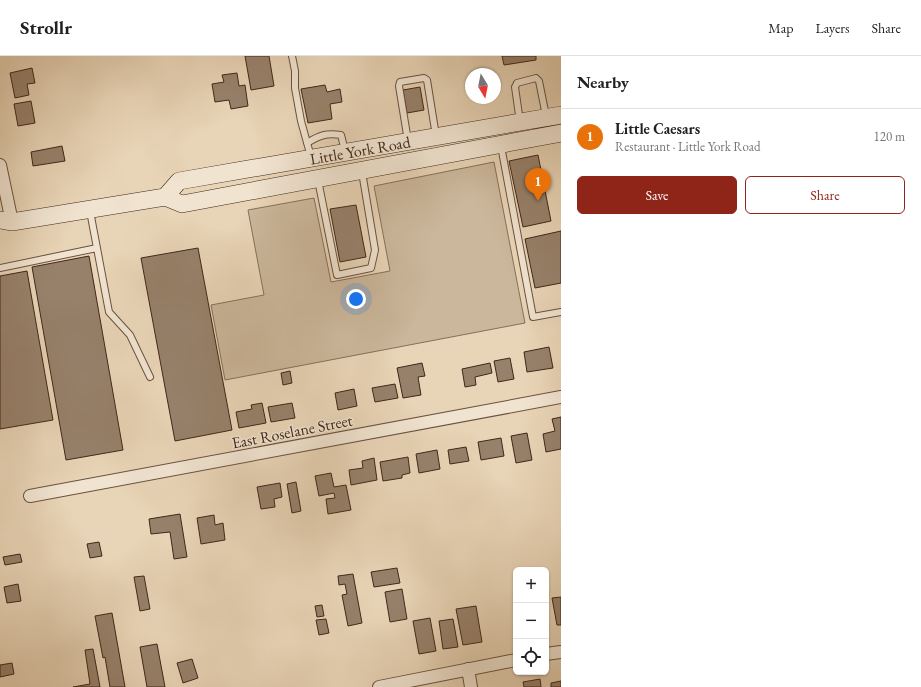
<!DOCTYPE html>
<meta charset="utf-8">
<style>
:root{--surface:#fff;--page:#f2f2f2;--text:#202124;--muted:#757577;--line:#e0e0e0;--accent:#8f2418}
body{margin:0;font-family:"EB Garamond",serif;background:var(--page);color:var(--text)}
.controls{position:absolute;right:12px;bottom:12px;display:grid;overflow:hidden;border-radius:6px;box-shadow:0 1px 3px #0004}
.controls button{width:36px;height:36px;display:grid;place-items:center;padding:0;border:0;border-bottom:1px solid var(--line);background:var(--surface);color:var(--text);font:20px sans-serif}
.compass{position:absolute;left:465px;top:12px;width:36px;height:36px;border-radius:50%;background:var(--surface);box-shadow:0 1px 3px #0004;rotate:170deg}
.you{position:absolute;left:356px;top:243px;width:14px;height:14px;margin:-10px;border:3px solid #fff;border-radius:50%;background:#1a73e8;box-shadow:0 0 0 6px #1a73e833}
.badge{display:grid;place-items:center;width:26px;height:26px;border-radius:50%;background:var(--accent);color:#fff;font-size:13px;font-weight:700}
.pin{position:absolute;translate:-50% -33px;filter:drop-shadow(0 1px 2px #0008)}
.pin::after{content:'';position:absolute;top:21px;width:14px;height:12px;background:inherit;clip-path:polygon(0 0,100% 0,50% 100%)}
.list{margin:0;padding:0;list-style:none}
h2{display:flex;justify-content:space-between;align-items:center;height:52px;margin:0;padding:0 16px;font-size:17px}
h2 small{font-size:13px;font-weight:400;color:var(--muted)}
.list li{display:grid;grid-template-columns:26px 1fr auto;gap:12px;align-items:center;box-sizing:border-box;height:56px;padding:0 16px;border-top:1px solid var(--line)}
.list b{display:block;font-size:15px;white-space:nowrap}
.list p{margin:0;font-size:13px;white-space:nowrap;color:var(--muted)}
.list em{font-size:13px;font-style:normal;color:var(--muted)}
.actions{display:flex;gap:8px;padding:12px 16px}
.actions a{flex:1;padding:9px 0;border:1px solid var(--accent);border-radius:6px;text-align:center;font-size:14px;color:var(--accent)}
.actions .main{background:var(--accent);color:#fff}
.icon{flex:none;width:22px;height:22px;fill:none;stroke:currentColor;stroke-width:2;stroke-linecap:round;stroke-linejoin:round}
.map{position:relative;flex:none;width:561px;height:631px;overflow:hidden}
header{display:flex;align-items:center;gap:24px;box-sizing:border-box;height:56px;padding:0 20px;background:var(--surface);border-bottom:1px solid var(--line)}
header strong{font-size:19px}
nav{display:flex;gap:22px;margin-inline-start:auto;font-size:14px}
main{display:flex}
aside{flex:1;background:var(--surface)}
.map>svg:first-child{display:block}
.green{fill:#cbb79b;stroke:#866f5a}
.building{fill:#97816b;stroke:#40271a}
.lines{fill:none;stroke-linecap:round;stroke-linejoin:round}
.lane-casing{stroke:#6a5241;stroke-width:8}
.street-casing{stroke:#6a5241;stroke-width:14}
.secondary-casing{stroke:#40271a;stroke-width:18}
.lane{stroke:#f0e3d0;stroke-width:6}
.street{stroke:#f0e3d0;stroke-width:12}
.secondary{stroke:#f0e3d0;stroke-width:17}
.labels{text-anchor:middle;stroke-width:3;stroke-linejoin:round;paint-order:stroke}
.street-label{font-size:16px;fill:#40271a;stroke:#f0e3d0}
</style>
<header>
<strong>Strollr</strong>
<nav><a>Map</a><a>Layers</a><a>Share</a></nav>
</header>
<main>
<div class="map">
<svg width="561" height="631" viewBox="0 0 561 631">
<rect width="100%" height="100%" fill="#e8d4b6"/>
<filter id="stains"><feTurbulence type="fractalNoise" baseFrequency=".005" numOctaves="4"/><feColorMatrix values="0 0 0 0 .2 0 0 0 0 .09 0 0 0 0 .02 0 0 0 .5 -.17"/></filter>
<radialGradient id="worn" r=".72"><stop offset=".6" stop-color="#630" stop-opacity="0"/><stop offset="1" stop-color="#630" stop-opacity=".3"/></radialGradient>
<path class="green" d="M494 106 525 267 225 324 211 249 264 239 248 154 314 142 331 226 390 215 374 130Z"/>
<path class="building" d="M245 0H269L274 30 251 34Z
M502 0H536V4L504 9Z
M32 12 35 27 27 28 29 39 15 42 10 17Z
M237 17 239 30 245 29 248 50 231 53 229 44 215 46 212 28 224 26 222 19Z
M325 29 327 36 340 33 342 46 330 48 332 63 308 67 301 33Z
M420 31 424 54 407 57 403 34Z
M31 45 35 67 18 70 14 48Z
M62 90 65 105 33 110 31 96Z
M538 99 551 165 523 171 509 105Z
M356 149 366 201 340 206 330 153Z
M561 175V227L535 232 525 183Z
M198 192 232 374 175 385 141 202Z
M89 200 123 394 66 404 32 211Z
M27 215 53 364 0 373V220Z
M549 291 553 312 527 316 524 296Z
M510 302 514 323 498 326 494 305Z
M422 307 425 320 418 321 421 339 403 342 397 312Z
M490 307 492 317 475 321 476 329 465 331 462 313Z
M290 315 292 327 283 329 281 317Z
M395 328 398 342 375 346 372 332Z
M354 333 357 350 338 354 335 337Z
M262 347 266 367 239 372 236 356 252 353 251 349Z
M292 347 295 362 271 366 268 351Z
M561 361V393L546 396 543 378 555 375 552 363Z
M527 377 532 404 516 407 511 380Z
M501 382 504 400 481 404 478 386Z
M466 391 469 405 450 408 448 394Z
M437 394 440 413 419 417 416 398Z
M408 401 410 417 402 419V422L383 425 380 406Z
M374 402 377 424 351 429 349 414 363 412 362 405Z
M331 417 334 431 346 429 351 454 328 458 326 443 335 442 334 437 319 440 315 420Z
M296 426 301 455 292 457 287 428Z
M280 427 282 441 274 443 275 451 261 453 257 431Z
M180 458 187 501 174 503 170 476 151 478 149 463Z
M214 459 215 469 223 467 225 484 201 488 197 462Z
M99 486 102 500 90 502 87 488Z
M20 498 22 506 5 509 3 501Z
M397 512 400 527 374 531 371 516Z
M353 518 362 567 348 570 342 539 347 538 345 528 339 529 338 520Z
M144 520 150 553 140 555 134 521Z
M18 528 21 545 7 547 4 531Z
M402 533 407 563 390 566 385 536Z
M561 541V569H557L552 542Z
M322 549 324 560 317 561 315 550Z
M476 550 482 586 463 589 456 553Z
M112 557 125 631H110L105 601 103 602 95 560Z
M430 562 436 595 419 598 413 565Z
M326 563 329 577 319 579 316 564Z
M453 563 458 591 443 593 439 565Z
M157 588 165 631H147L140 591Z
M93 593 100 631H73L90 628 85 594Z
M192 603 198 622 183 627 177 607Z
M12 607 14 618 0 621V609Z
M540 623 541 631H524L523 626Z
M561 625V631H551V627Z"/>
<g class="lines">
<g class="lane-casing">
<path id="lane" d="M292 0 295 15V32L301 65 311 101
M520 66 515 31 517 27 536 22 539 25 546 60
M408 85 399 30 400 26 424 22 427 24 436 80
M307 87C320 79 326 77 341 79L345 95
M501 90 533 261 561 256
M318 124 337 219 371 212 375 194 362 116
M90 155 109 256 130 279 150 321
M0 212 97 192"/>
</g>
<g class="street-casing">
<path id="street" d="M0 109 12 166
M30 440 561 341
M546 598 561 596
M468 613 471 631
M379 631 516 604"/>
</g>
<g class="secondary-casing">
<path id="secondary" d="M165 141 179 125 561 59
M0 164 12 166 165 141 182 148 561 77"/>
</g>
<use href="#lane" class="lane"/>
<use href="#street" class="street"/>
<use href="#secondary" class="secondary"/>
</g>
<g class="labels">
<g class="street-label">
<text transform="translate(360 94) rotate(-10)" y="6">Little York Road</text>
<text transform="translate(292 375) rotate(-11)" y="6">East Roselane Street</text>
</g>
</g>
<rect width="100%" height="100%" filter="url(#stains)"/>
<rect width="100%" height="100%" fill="url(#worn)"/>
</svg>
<div class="controls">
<button>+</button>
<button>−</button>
<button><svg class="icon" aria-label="locate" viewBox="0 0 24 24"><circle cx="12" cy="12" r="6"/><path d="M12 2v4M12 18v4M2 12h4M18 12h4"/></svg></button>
</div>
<svg class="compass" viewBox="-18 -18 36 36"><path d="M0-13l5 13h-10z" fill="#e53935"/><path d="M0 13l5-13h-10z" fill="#757577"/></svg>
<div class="you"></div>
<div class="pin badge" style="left:538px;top:145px;background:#e8710a">1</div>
</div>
<aside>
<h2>Nearby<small></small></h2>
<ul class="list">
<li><span class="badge" style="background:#e8710a">1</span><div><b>Little Caesars</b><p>Restaurant · Little York Road</p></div><em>120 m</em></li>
</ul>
<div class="actions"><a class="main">Save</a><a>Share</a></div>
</aside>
</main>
